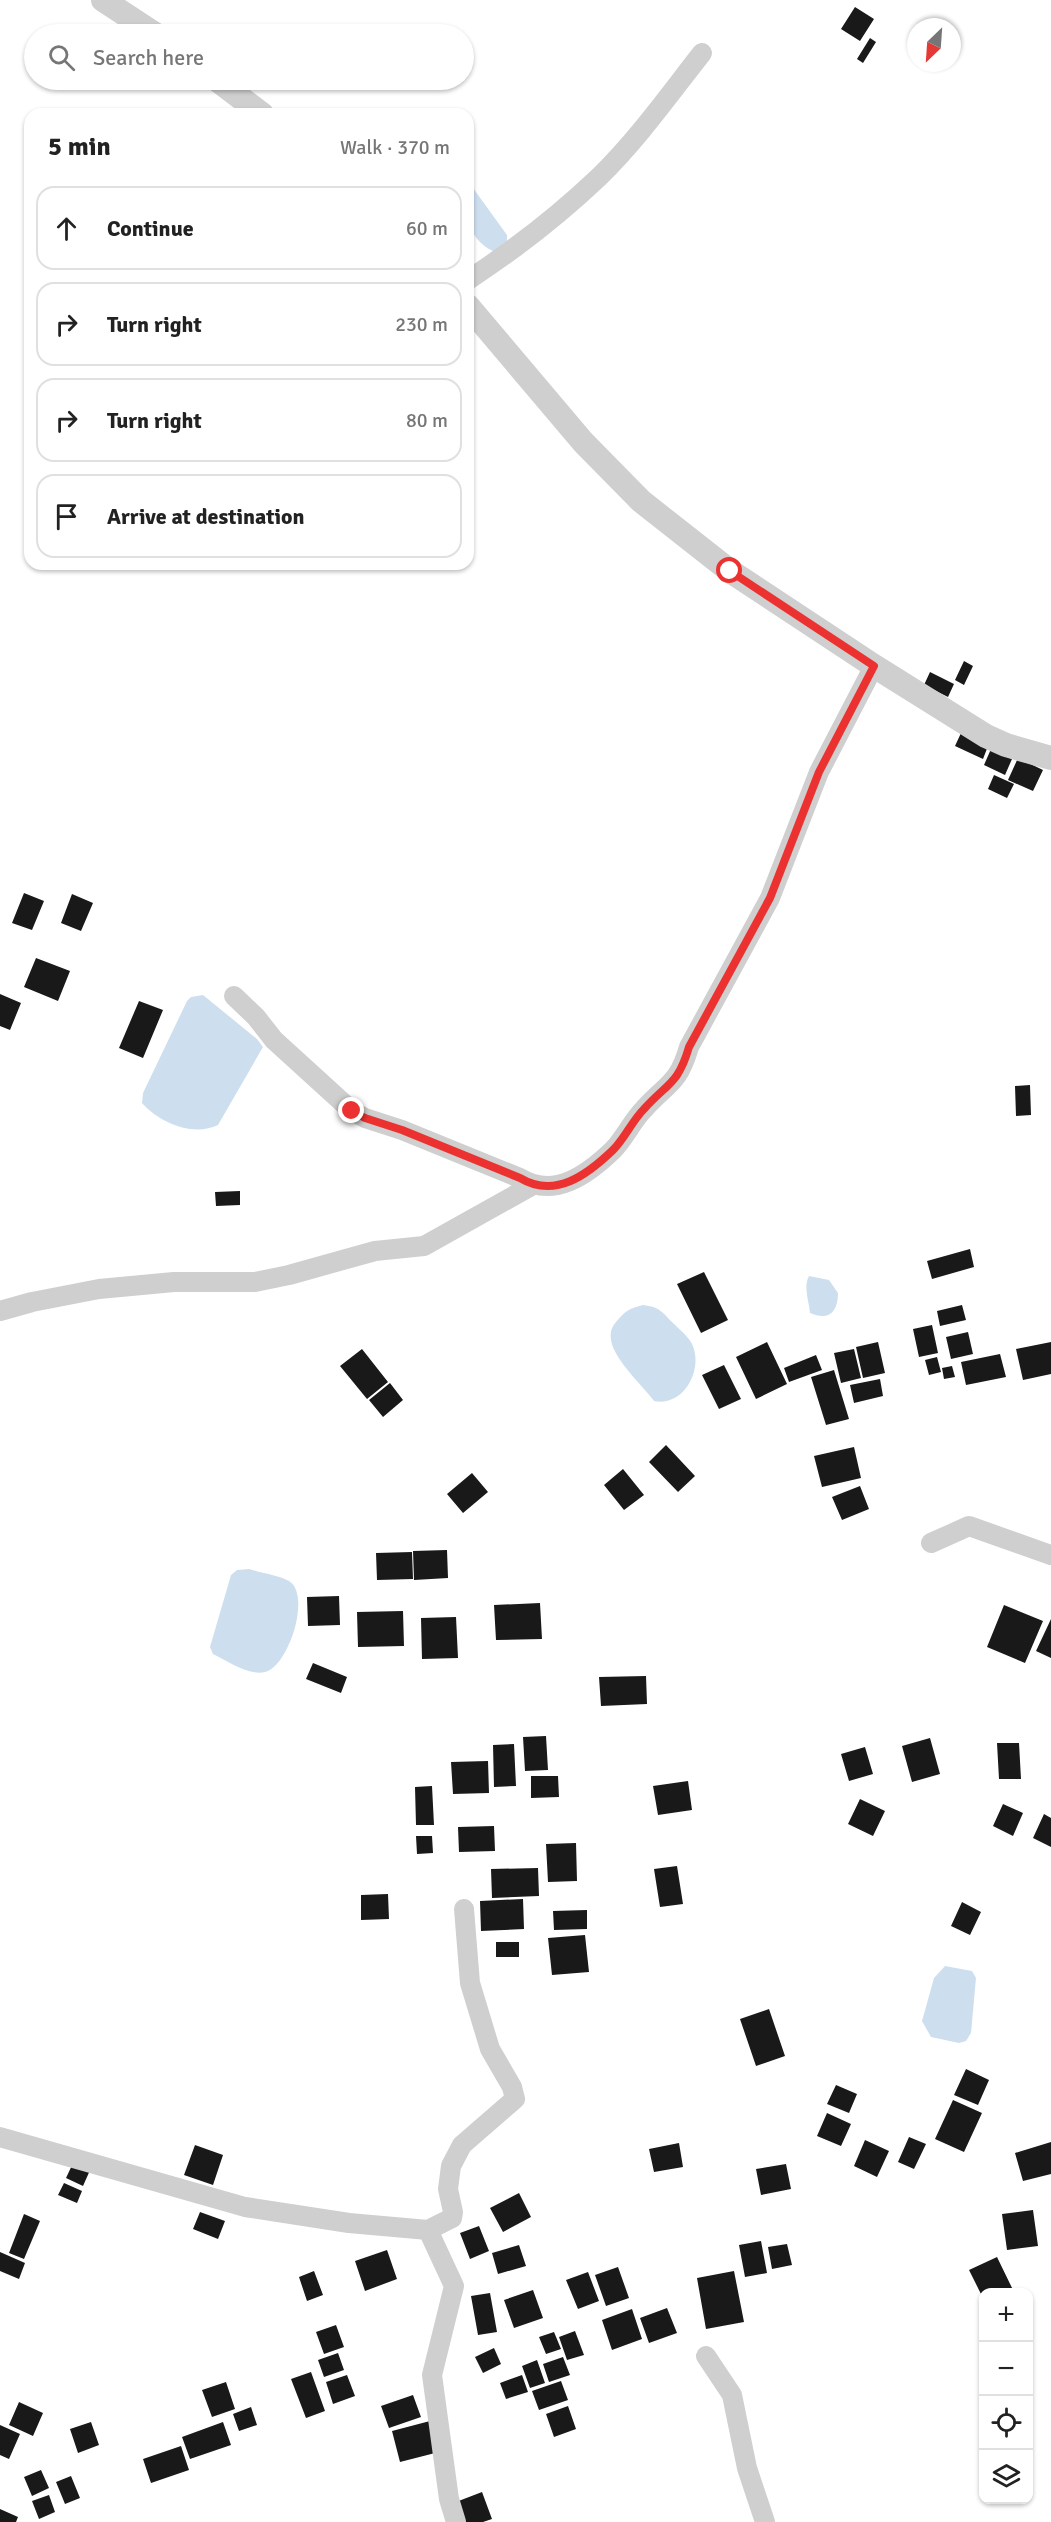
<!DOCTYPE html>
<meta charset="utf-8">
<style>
:root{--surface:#fff;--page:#f6f6f6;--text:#222;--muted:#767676;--line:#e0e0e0}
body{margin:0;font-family:Signika,sans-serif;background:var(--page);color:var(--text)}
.controls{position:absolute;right:18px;bottom:18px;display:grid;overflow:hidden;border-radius:12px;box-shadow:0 2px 4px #0004}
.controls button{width:54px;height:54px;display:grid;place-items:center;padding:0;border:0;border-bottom:2px solid var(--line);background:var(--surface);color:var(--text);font:30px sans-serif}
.compass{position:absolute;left:907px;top:18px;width:54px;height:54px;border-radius:50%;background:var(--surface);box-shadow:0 2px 4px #0004;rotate:205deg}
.stop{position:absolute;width:18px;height:18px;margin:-14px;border:4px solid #ec3231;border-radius:50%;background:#fff}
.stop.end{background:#ec3231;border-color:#fff;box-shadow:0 2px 6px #0008}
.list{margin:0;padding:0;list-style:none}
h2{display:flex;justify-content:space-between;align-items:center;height:78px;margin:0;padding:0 24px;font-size:26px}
h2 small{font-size:20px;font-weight:400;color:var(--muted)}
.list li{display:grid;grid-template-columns:39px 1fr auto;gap:18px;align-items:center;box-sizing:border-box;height:84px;margin:0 12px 12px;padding:0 12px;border:2px solid var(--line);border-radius:18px}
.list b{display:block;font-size:22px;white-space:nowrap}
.list em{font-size:20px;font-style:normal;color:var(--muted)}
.icon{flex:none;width:33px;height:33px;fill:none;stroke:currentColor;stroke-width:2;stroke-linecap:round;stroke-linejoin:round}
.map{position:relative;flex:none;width:1051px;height:2522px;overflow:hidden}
.search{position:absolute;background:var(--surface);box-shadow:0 2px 4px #0004;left:24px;top:24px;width:450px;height:66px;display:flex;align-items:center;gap:15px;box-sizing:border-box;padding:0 21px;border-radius:33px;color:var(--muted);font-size:22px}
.panel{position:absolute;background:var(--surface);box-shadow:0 2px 4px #0004;left:24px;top:108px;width:450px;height:462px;border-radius:18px}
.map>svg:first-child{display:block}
.water{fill:#cddfef}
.building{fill:#191919}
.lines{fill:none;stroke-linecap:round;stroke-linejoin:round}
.minor{stroke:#cfcfcf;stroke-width:20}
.tertiary{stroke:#cfcfcf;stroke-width:24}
.route{stroke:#ec3231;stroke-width:8}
</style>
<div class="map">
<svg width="1051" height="2522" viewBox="0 0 1051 2522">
<rect width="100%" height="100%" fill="#fff"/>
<path class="water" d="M468 181 507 235V242L497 253C463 238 468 213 468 181Z
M203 995 257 1039 263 1047 218 1125C193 1137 160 1123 142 1103L143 1093 187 1001 191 997Z
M809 1276 829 1280 838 1293C838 1313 828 1321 810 1313 809 1301 803 1287 809 1276Z
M643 1305C660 1307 662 1312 673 1323 679 1329 688 1336 692 1344 704 1369 684 1407 654 1401 641 1382 595 1345 616 1322 625 1311 630 1308 643 1305Z
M249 1569C261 1573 278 1575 289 1581 312 1595 288 1667 265 1672 248 1676 228 1661 213 1654L210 1647 231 1575 237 1570Z
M945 1966 972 1971 976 1978 971 2033 966 2041 959 2043 931 2037 922 2021 934 1978Z"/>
<path class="building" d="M855 7 874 19 860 41 841 29Z
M870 38 876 42 863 63 857 59Z
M964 661 973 666 964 685 955 680Z
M930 672 954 684 948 697 924 685Z
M961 733 988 746 983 759 955 746Z
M991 749 1012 759 1005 775 984 765Z
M1018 758 1043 770 1033 791 1008 780Z
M994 775 1014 784 1007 798 988 789Z
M24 893 44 901 32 930 12 923Z
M72 894 93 903 81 931 61 923Z
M36 958 70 971 58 1001 24 987Z
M0 994 21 1003 10 1030 0 1026Z
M139 1001 163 1010 143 1058 119 1048Z
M1030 1085 1031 1115 1016 1116 1015 1086Z
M240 1191V1205L216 1206 215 1192Z
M970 1249 974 1267 932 1279 927 1261Z
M704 1272 728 1320 701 1333 677 1284Z
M962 1305 966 1320 940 1326 937 1311Z
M932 1325 938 1353 919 1357 913 1329Z
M968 1332 973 1354 951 1359 946 1337Z
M767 1342 787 1384 756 1399 736 1357Z
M878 1342 885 1373 863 1378 856 1347Z
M1051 1342V1374L1023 1380 1016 1349Z
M362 1349 388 1382 367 1399 340 1366Z
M854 1349 861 1378 841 1383 834 1353Z
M1000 1354 1006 1377 966 1385 961 1362Z
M816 1355 822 1370 789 1382 784 1368Z
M937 1357 941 1372 929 1375 925 1360Z
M724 1365 741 1399 719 1409 702 1375Z
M952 1366 955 1377 944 1379 942 1368Z
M834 1370 849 1419 826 1425 811 1377Z
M880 1379 883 1396 854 1403 850 1385Z
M390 1383 403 1400 383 1417 369 1400Z
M666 1445 695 1476 678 1492 649 1462Z
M854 1447 861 1478 822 1487 814 1456Z
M623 1469 644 1495 624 1510 604 1485Z
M472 1473 488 1492 463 1513 447 1494Z
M860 1486 869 1509 842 1520 832 1497Z
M447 1550 448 1578 414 1580 413 1551Z
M412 1552 413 1579 377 1580 376 1553Z
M339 1596 340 1625 308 1626 307 1597Z
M540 1603 542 1639 496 1640 494 1605Z
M1004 1605 1043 1621 1025 1663 987 1647Z
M403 1611 404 1646 358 1647 357 1612Z
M456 1617 458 1658 422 1659 421 1618Z
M1051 1619V1658L1036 1651Z
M313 1663 347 1677 341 1693 306 1679Z
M646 1676 647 1704 601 1706 599 1677Z
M546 1736 548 1770 525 1771 523 1737Z
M930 1738 940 1774 912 1782 902 1746Z
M997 1743H1019L1021 1779H999Z
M514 1744 516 1786 494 1787 493 1745Z
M865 1747 873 1774 849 1781 841 1754Z
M488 1761 489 1793 453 1794 451 1762Z
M531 1776H558L559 1797 531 1798Z
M688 1781 692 1810 658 1815 653 1786Z
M432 1786 434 1825H416L415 1787Z
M860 1799 885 1811 873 1836 848 1824Z
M1003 1804 1023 1813 1013 1836 993 1826Z
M1044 1814 1051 1818V1847L1033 1838Z
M494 1826 495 1851 459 1852 458 1827Z
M416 1836H432L433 1853 417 1854Z
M576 1843 577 1881 548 1882 546 1844Z
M677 1866 683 1904 660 1907 654 1869Z
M538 1868 539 1896 492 1898 491 1869Z
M388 1894 389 1919 361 1920V1895Z
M523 1899 524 1929 481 1931 480 1901Z
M962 1902 981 1912 970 1935 951 1926Z
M587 1910V1929L554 1930 553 1911Z
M585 1935 589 1972 552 1975 548 1938Z
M496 1942H519V1957H496Z
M769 2009 785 2056 756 2066 740 2019Z
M966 2069 989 2080 978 2105 954 2095Z
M836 2085 857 2094 849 2113 827 2104Z
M953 2100 982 2113 964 2152 935 2139Z
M827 2113 851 2124 841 2146 817 2136Z
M909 2137 926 2144 914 2169 898 2162Z
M865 2140 889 2151 877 2177 854 2166Z
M1051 2142V2174L1023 2181 1015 2153Z
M679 2143 683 2167 654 2172 649 2149Z
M195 2145 223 2155 213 2185 184 2175Z
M74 2161 91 2168 83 2186 66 2178Z
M786 2164 791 2189 761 2195 756 2169Z
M64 2183 82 2191 77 2203 58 2195Z
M519 2193 531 2217 503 2232 490 2208Z
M1033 2210 1038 2246 1007 2250 1002 2214Z
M200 2212 225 2221 218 2239 193 2229Z
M24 2214 40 2221 24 2259 9 2253Z
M479 2226 489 2251 470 2259 460 2233Z
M761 2241 767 2273 745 2277 739 2245Z
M787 2244 792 2265 772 2269 768 2247Z
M519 2245 526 2266 498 2274 492 2253Z
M387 2250 397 2279 365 2291 355 2261Z
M0 2252 25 2263 19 2279 0 2271Z
M997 2257 1014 2292H984V2300L969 2270Z
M618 2267 629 2298 606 2306 595 2275Z
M314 2271 323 2295 307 2301 299 2277Z
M734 2271 744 2322 706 2329 697 2278Z
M588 2272 599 2301 578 2309 566 2280Z
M533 2290 543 2318 514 2328 504 2300Z
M490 2293 497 2332 478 2335 471 2296Z
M667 2308 677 2333 649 2343 640 2318Z
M632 2309 642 2339 612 2350 602 2320Z
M336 2325 344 2347 324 2354 316 2332Z
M575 2331 584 2355 567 2360 559 2337Z
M554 2332 561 2349 546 2354 539 2337Z
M494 2348 501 2364 483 2373 475 2357Z
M338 2353 344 2370 324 2377 318 2360Z
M563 2357 570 2375 549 2382 543 2364Z
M537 2360 545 2383 530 2388 522 2366Z
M311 2372 325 2411 306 2418 291 2379Z
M347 2375 355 2396 333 2404 326 2382Z
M522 2375 528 2392 506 2399 500 2383Z
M561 2381 568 2400 539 2410 532 2391Z
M226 2382 235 2409 212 2417 202 2390Z
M413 2395 421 2417 389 2428 381 2406Z
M19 2402 43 2413 33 2436 9 2425Z
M568 2406 576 2429 554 2437 546 2414Z
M251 2407 257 2425 239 2431 233 2414Z
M430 2421 439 2452 400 2462 392 2431Z
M91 2422 99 2445 78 2453 70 2429Z
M223 2422 231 2445 190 2459 182 2437Z
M0 2425 20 2434 9 2459 0 2455Z
M181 2446 189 2470 151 2483 143 2459Z
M41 2470 49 2488 32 2496 24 2477Z
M71 2476 80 2498 65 2504 56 2482Z
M482 2492 492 2519 483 2522H463L456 2502Z
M49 2495 55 2512 39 2519 32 2501Z
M0 2509 18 2517 16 2522H0Z"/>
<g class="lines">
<path class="minor" d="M468 280C514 250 559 215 599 177 637 140 669 95 702 53
M234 996 256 1017 274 1040 352 1111 365 1118 402 1130 520 1178C554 1199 587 1175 613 1150 625 1138 632 1121 644 1109 667 1083 678 1085 689 1047L770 898 819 772 874 666
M0 1311 32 1302 99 1289 174 1282H255L289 1275 375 1251 424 1246 533 1185
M931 1543 969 1526 1051 1555
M0 2137 245 2207 349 2223 428 2230 452 2218 453 2212 448 2189 451 2166 462 2145 515 2099 512 2087 490 2049 470 1983 464 1909
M428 2230 454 2286 432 2375 449 2499 456 2522
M706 2356 732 2395 747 2468 765 2522"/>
<path class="tertiary" d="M103 0 155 34
M217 80 262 114
M468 306 583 442 641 501 730 571 874 666 986 736 1006 745 1051 758"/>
</g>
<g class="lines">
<path class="route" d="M352 1111 365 1118 402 1130 520 1178C555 1199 587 1175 613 1150 625 1138 632 1121 644 1109 667 1083 678 1085 689 1047L770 898 819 772 874 666 730 571"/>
</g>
</svg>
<div class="controls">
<button>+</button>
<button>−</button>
<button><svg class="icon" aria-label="locate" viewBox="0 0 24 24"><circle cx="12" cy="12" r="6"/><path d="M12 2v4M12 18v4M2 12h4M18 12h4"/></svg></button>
<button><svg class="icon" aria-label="layers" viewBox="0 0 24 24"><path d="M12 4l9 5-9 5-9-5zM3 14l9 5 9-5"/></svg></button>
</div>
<svg class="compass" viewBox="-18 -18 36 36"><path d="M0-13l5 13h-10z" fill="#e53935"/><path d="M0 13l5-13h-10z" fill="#767676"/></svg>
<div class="stop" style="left:730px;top:571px"></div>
<div class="stop end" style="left:352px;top:1111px"></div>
<div class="search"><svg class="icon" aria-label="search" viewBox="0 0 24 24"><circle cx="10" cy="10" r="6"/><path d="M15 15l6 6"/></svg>Search here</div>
<section class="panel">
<h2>5 min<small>Walk · 370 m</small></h2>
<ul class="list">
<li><svg class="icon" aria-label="ahead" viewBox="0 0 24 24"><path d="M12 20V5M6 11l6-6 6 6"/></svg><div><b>Continue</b></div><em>60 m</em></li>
<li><svg class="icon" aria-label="right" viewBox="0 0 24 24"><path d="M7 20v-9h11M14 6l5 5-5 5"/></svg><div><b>Turn right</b></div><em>230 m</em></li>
<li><svg class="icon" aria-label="right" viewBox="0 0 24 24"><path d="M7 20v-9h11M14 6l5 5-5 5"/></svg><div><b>Turn right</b></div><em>80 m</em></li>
<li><svg class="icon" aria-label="arrive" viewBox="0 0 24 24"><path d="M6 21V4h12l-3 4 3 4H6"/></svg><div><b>Arrive at destination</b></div></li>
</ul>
</section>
</div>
